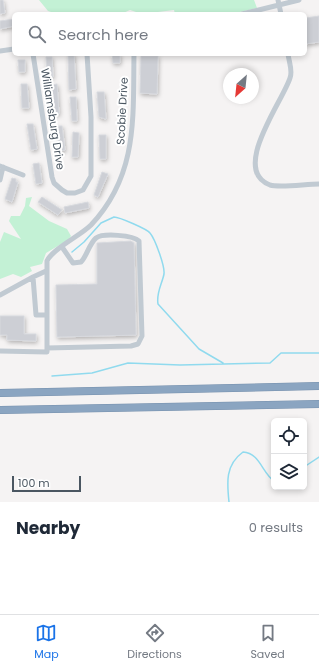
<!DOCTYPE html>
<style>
:root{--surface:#fff;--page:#f2f2f3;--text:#1f2937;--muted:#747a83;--line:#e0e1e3;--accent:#1a73e8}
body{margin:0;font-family:Poppins,sans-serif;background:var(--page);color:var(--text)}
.controls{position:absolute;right:12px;bottom:12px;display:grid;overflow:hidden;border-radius:6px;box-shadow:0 2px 6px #0003}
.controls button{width:36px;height:36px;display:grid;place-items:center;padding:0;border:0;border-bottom:1px solid var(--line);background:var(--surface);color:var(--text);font:20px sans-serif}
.compass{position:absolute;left:223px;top:68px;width:36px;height:36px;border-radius:50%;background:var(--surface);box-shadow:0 2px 6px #0003;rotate:207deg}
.scale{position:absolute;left:12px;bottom:10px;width:69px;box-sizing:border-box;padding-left:4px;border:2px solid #4a5661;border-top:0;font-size:11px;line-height:14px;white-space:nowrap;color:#4a5661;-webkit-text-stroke:3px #fff;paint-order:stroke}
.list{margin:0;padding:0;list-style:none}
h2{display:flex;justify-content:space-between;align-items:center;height:52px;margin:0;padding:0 16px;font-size:17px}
h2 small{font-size:13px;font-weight:400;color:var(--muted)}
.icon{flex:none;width:22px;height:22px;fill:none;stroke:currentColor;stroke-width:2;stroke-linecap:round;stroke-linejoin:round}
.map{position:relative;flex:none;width:319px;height:502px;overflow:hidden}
.search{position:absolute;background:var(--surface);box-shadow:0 2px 6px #0003;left:12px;right:12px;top:12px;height:44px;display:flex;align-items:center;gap:10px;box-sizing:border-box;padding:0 14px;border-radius:6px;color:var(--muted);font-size:15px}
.sheet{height:112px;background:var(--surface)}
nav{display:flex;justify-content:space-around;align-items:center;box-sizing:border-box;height:56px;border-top:1px solid var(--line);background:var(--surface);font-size:11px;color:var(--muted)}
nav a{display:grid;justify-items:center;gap:2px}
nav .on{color:var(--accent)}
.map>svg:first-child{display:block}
.green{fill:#c3f1d5}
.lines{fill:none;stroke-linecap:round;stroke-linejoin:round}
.stream{stroke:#90daee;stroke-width:1.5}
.building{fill:#cdcfd5;stroke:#d7d9de;filter:url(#shadow)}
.highway-casing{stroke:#7690ad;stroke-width:8}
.minor{stroke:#c1cad2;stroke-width:5}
.highway{stroke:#8ba5c1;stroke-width:7}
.labels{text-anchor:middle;stroke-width:4;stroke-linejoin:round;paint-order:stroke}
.street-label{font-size:11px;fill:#4a5661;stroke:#fff}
</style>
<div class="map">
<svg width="319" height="502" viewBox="0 0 319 502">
<defs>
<filter id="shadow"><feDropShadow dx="1" dy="2" stdDeviation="2" flood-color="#0004"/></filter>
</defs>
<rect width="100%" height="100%" fill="#f5f3f3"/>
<path class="green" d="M39 0H254L257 8 231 14H175L174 10 142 14 130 10 121 14H57L48 11Z
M32 197 29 206 49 221 67 229 71 236 68 240 46 253 42 264 30 267 32 271 21 277 13 274 0 279V242L4 232 21 239 9 221 11 216H20L25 206 26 198Z"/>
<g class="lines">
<path class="stream" d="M72 252 84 242 101 223 114 217C119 217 147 229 150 233 155 239 165 266 164 274 162 284 156 293 158 304L199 349 223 363
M52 376 92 373 128 363 180 365 270 363 281 353H319
M304 467 319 457
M229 502C227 483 225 465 243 452 260 453 262 473 274 481"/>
</g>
<path class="building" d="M0 0H3L5 13 0 14Z
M319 16V42L305 44V18Z
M14 19V26L0 29V21Z
M68 54H74L76 89 69 90Z
M112 54H120V63H113Z
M141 56H158L157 94 140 93Z
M46 57H52L53 77H47Z
M18 60H25V72H19Z
M21 84H27L29 108H22Z
M57 84 59 114H53L51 85Z
M97 92H104L106 119 99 117Z
M70 97H76L77 121H72Z
M27 124H33L37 149 31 150Z
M56 126H62L65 150 59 151Z
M73 132 79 133 78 157H72Z
M99 135H106V159H100Z
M39 163 42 183 36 184 33 164Z
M102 172 108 174 98 197 94 195Z
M12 178 16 179V182H18L12 202 5 199Z
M42 197 62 210 58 215 38 202Z
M88 202 89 208 65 213 64 207Z
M131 241 134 243 136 335 57 337 56 285 97 284V243Z
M0 316H24V334H36V341L7 340V335H0Z"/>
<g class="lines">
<g class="highway-casing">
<path id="highway" d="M0 393 319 386
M0 410 319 404"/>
</g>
<path class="minor" d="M278 0 281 14
M242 14 299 0
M0 51 14 49
M33 54 52 177 54 183 62 190 67 193H75L83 190 91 176V117L87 54
M288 54C289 62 293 71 290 78 283 101 230 170 270 185 280 188 306 184 319 184
M0 166 23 175
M0 180 3 167
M46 271 33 277 36 315H47
M0 295 33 277
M47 348 131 346 138 344 142 336 139 241C133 235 103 233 96 238 89 244 87 256 81 262L73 263 62 247
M0 351 47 352V261C52 249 80 236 91 225 138 175 133 118 134 54"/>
<use href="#highway" class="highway"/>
</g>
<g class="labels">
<g class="street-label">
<text transform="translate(122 111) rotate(-87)" y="4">Scobie Drive</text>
<text transform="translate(53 119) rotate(81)" y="4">Williamsburg Drive</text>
</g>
</g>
</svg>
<div class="controls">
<button><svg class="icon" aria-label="locate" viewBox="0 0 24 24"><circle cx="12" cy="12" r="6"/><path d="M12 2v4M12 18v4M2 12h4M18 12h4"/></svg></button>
<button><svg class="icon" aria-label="layers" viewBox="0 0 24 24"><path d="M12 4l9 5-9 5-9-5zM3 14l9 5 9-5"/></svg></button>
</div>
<svg class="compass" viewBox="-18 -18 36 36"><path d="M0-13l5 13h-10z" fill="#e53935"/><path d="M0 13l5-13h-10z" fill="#747a83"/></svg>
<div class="scale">100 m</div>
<div class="search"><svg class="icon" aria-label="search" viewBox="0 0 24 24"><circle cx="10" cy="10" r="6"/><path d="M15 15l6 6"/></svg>Search here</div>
</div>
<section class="sheet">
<h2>Nearby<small>0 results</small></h2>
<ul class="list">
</ul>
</section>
<nav>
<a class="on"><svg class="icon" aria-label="map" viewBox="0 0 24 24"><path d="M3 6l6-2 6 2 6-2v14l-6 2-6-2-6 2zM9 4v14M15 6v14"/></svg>Map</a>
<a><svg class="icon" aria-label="directions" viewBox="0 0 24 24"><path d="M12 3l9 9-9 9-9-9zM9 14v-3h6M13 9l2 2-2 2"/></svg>Directions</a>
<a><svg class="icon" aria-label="saved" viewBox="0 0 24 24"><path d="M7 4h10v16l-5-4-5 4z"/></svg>Saved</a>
</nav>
